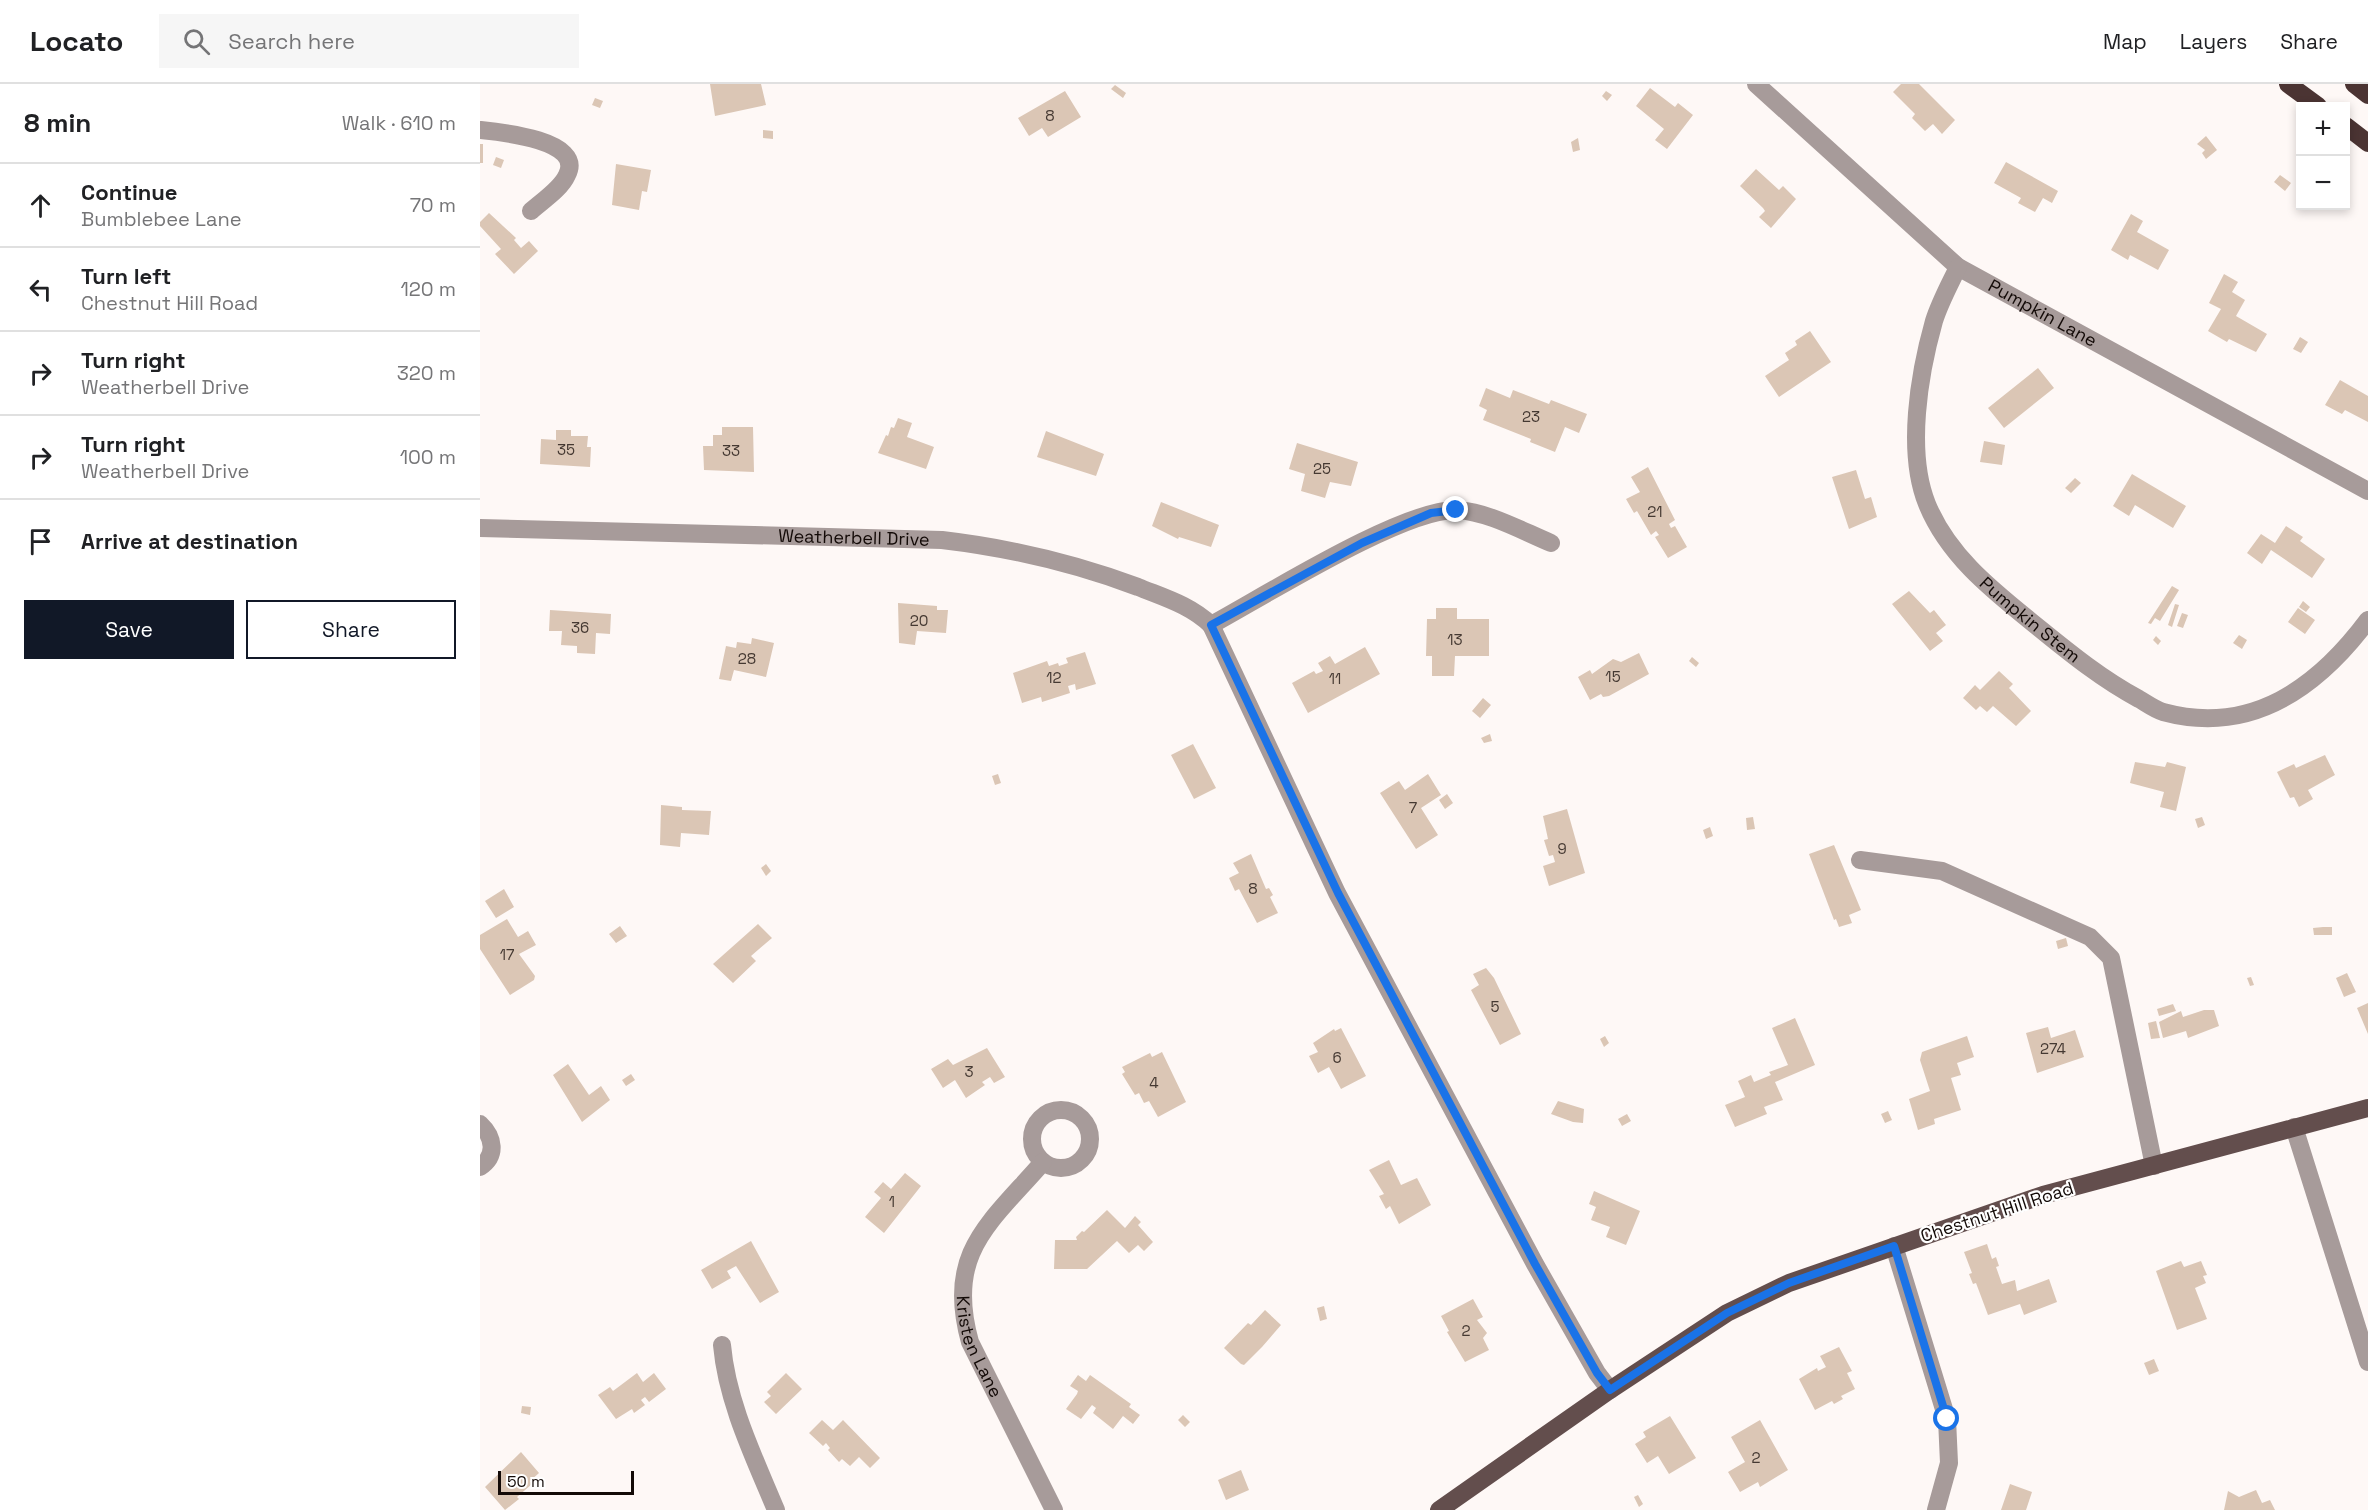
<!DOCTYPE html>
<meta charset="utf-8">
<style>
:root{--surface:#fff;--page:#f6f6f6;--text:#202124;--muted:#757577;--line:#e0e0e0;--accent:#111827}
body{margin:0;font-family:"Space Grotesk",sans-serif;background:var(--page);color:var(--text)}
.controls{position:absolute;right:18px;top:18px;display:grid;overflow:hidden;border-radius:0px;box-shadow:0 3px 9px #0003}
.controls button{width:54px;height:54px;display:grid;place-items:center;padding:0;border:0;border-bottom:2px solid var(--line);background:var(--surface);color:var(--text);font:30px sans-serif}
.scale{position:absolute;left:18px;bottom:15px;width:136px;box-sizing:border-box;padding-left:6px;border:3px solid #130a07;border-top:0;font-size:16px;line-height:21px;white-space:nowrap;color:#130a07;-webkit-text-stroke:4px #fff;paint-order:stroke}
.stop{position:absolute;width:18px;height:18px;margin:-14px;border:4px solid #1a73e8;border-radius:50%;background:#fff}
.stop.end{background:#1a73e8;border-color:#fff;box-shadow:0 2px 6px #0008}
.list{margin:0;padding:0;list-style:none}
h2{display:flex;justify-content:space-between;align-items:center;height:78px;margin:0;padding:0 24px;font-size:26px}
h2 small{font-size:20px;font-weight:400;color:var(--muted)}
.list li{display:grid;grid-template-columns:39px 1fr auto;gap:18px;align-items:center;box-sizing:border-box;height:84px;padding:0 24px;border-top:2px solid var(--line)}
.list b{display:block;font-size:22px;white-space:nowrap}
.list p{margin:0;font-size:20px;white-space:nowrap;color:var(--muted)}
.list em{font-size:20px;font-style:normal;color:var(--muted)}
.actions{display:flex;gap:12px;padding:18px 24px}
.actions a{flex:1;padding:14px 0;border:2px solid var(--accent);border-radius:0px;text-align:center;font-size:21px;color:var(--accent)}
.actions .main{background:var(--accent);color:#fff}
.icon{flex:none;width:33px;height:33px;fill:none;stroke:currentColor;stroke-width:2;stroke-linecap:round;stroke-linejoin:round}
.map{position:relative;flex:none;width:1888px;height:1426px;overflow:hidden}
header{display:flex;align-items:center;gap:36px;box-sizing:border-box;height:84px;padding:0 30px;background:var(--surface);border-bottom:2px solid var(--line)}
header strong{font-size:28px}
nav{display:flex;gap:33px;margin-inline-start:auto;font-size:21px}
.search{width:420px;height:54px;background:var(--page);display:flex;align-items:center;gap:15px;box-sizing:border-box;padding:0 21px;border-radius:0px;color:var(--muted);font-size:22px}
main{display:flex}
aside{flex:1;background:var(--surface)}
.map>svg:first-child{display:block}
.building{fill:#dbc6b5}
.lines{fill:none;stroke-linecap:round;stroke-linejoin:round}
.minor{stroke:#a79b9a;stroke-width:18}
.major{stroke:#634e4d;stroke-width:18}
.highway{stroke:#4b3433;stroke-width:18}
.route{stroke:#1a73e8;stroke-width:8}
.labels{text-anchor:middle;stroke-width:4.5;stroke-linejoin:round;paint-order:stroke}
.number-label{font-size:15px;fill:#453932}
.street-label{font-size:18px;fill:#130a07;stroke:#fff}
</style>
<header>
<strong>Locato</strong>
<div class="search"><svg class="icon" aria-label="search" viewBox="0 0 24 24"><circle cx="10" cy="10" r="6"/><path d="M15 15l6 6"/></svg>Search here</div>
<nav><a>Map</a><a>Layers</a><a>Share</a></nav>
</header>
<main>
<aside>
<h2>8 min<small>Walk · 610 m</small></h2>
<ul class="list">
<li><svg class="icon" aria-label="ahead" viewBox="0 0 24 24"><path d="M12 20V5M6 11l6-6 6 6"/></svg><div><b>Continue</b><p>Bumblebee Lane</p></div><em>70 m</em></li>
<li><svg class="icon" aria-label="left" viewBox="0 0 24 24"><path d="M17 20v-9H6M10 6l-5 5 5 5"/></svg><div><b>Turn left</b><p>Chestnut Hill Road</p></div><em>120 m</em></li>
<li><svg class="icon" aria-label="right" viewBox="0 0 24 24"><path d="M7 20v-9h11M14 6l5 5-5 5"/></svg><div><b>Turn right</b><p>Weatherbell Drive</p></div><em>320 m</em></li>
<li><svg class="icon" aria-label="right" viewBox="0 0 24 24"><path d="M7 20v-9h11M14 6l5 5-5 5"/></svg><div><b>Turn right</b><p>Weatherbell Drive</p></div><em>100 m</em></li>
<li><svg class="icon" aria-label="arrive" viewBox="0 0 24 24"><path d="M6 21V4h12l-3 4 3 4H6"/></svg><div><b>Arrive at destination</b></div></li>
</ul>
<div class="actions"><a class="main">Save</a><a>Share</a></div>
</aside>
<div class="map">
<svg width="1888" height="1426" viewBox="0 0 1888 1426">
<rect width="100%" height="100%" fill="#fef8f6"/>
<path class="building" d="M230 0H281L286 21 235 32Z
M1421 0H1439L1475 36 1462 50 1453 40 1445 47 1432 34 1435 30 1413 8Z
M635 1 646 9 643 14 631 5Z
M1170 4 1195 23 1198 19 1213 31 1187 65 1175 56 1184 45 1156 22Z
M585 7 601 33 568 53 562 44 549 52 538 34Z
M1126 7 1132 11 1127 17 1122 12Z
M115 14 123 17 120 24 112 21Z
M283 46 293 47V55L283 54Z
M1726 52 1737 66 1726 75 1722 69 1725 66 1717 60Z
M1098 54 1100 66 1093 68 1091 58Z
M0 60H3V79H0Z
M16 73 24 76 21 84 13 81Z
M1526 78 1578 107 1572 119 1563 114 1555 128 1538 119 1541 114 1514 99Z
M136 80 171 86 167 108 162 107 159 126 132 121Z
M1276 85 1299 106 1303 102 1316 115 1291 144 1279 133 1285 127 1283 124 1260 102Z
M1800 91 1811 99 1805 107 1794 98Z
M9 129 36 154 34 156 41 164 49 157 58 167 34 190 15 170 21 165 0 142V138Z
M1651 130 1663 137 1657 148 1689 166 1678 186 1650 171 1648 176 1631 166Z
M1744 190 1758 198 1752 208 1765 216 1756 232 1787 250 1776 268 1749 255 1747 258 1728 247 1741 225 1729 219Z
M1330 247 1351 278 1299 313 1285 292 1309 276 1305 269 1317 261 1315 257Z
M1820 253 1828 258 1821 269 1813 265Z
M1558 284 1574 304 1524 344 1508 324Z
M1860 296 1888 312V338L1865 326 1862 330 1845 321Z
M1006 304 1030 314 1033 306 1069 320 1071 316 1107 330 1099 349 1085 343 1075 368 1050 358 1051 355 1003 336 1007 326 999 322Z
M418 334 432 339 427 353 454 363 446 385 398 369 406 351 408 352 411 343 414 344Z
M242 343H273L274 388 224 386 223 362H233V351H242Z
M76 346H91V352H108L107 363H111L110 383 60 380 61 355 76 356Z
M566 347 624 370 616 392 557 373Z
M1504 357 1525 361 1522 381 1500 378Z
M817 359 878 378 871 402 850 398 845 414 821 407 825 390 809 385Z
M1168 383 1195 436 1189 440 1191 444 1195 442 1207 463 1188 474 1175 453 1179 451 1176 447 1171 451 1157 427 1154 429 1146 415 1160 408 1151 393Z
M1376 386 1385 415 1391 413 1397 433 1369 445 1352 393Z
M1652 390 1706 422 1693 444 1655 421 1649 432 1633 422Z
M1595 394 1601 399 1591 409 1585 404Z
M681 418 739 441 731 463 699 453 698 455 672 442Z
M1806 442 1823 453 1820 457 1845 475 1832 494 1791 466 1782 480 1767 469 1781 450 1795 459Z
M1692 502 1699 506 1680 537 1675 534 1671 540 1668 539Z
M1429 507 1450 529 1454 526 1466 541 1456 549 1463 557 1450 567 1412 520Z
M1823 517 1830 523 1826 528 1819 523Z
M418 519 457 522V526H468L466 549 437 547 435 561 419 559Z
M1695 520 1699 521 1692 543 1688 541Z
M956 524H977V535H1009V572H975L974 592H952V572H946L947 535H956Z
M1818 524 1835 536 1825 550 1808 538Z
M70 526 131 530 130 550 116 549 115 570 97 569V562L81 561 82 547H69Z
M1702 529 1708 531 1703 544 1697 542Z
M1759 551 1767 556 1762 565 1753 559Z
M1676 552 1681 557 1678 561 1673 556Z
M272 554 294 559 286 593 254 586 251 597 239 595 246 562 256 564 257 558 271 560Z
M885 563 900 590 828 629 812 599 834 587 836 590 843 587 838 579 850 572 855 580Z
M605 568 616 600 596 606 595 600 588 602 590 609 562 618 561 613 542 619 533 589 567 577 569 582 578 579 579 582 588 579 586 574Z
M1159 569 1169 590 1129 612 1123 613 1121 610 1110 616 1098 593 1110 586 1112 590 1133 575 1141 578Z
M1212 573 1219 579 1216 583 1209 577Z
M1519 587 1533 600 1529 604 1551 627 1536 642 1513 622 1507 628 1500 622 1496 626 1483 614 1495 601 1500 606Z
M1003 614 1011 621 1000 634 992 627Z
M1010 650 1012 657 1004 659 1001 654Z
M713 660 736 704 714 715 691 671Z
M1845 671 1855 691 1828 706 1833 715 1819 723 1814 713 1810 714 1797 688 1814 680 1816 684Z
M1655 678 1685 683 1687 678 1706 683 1696 727 1680 723 1684 708 1650 699Z
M518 690 521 699 515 701 512 692Z
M948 690 961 711 941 724 958 751 936 765 900 709 919 697 925 706Z
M967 710 973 719 965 725 959 716Z
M181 721 202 723V726L231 727 229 751 201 749 200 763 180 761Z
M1087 725 1105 789 1069 802 1063 782 1075 778 1073 771 1069 772 1064 756 1068 755 1063 732Z
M1273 733 1275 745 1267 746 1266 734Z
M1722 733 1725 741 1718 744 1715 735Z
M1230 743 1233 752 1226 755 1223 746Z
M1354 761 1381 826 1369 831 1372 839 1359 843 1356 835 1354 836 1329 770Z
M771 770 786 805 789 804 793 811 790 813 798 829 777 839 759 805 755 807 749 794 759 789 753 779Z
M286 780 291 787 286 792 281 784Z
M24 805 34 823 16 834 5 817Z
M27 835 38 853 48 847 56 861 39 870 55 892 54 896 30 911 0 865V851Z
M278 840 292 854 271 872 276 877 253 899 233 880Z
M140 842 147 852 136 859 129 850Z
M1843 843H1852V851H1834L1833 844Z
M1586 854 1588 862 1578 865 1576 857Z
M1006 884 1014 894 1041 950 1020 961 991 906 999 901 993 890Z
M1867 889 1876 908 1864 913 1856 894Z
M1771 893 1774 901 1770 902 1767 894Z
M1888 919V950L1877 924Z
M1693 920 1696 927 1679 932 1677 925Z
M1724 926H1734L1739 942 1708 954 1706 947 1683 954 1679 938 1701 927 1703 933Z
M1315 934 1335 981 1295 998 1303 1016 1284 1023 1287 1030 1255 1043 1245 1021 1265 1013 1258 997 1271 991 1274 998 1291 991 1289 988 1308 981 1292 944Z
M1676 937 1680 954 1671 955 1668 939Z
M1568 943 1571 954 1595 946 1604 973 1557 989 1546 949Z
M861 944 886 992 861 1005 849 983 838 989 829 972 838 968 833 959 854 945 855 947Z
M1125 952 1129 959 1124 963 1120 955Z
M1487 952 1494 973 1477 979 1481 991 1471 994 1481 1026 1454 1035 1455 1040 1438 1046 1429 1015 1450 1007 1440 976 1442 968Z
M507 964 525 993 514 999 510 993 502 998 505 1001 486 1014 475 996 463 1004 451 985 468 975 473 981Z
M682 968 706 1018 678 1033 669 1017 664 1019 659 1009 655 1011 642 990 645 988 642 983 670 969 672 973Z
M88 980 109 1011 121 1002 130 1016 102 1038 73 991Z
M151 990 155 996 146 1002 142 996Z
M1078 1017 1104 1025 1103 1039 1093 1038 1071 1030Z
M1408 1027 1412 1036 1405 1039 1401 1030Z
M1147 1030 1151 1037 1142 1042 1138 1035Z
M909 1076 921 1101 937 1094 951 1121 919 1140 910 1122 906 1125 899 1112 904 1110 889 1086Z
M425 1089 441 1102 404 1149 385 1133 401 1114 394 1108 403 1098 411 1105Z
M1114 1107 1160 1127 1146 1161 1126 1153 1130 1143 1111 1136 1116 1123 1109 1120Z
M627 1126 645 1144 655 1132 661 1138 658 1141 673 1158 664 1167 658 1161 649 1169 637 1157 607 1185H574L575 1156H597L596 1153 602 1147 604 1148Z
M271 1157 299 1208 280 1219 256 1182 247 1187 251 1194 232 1205 221 1186Z
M1507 1160 1512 1175 1516 1173 1519 1182 1516 1183 1522 1200 1535 1196 1537 1207 1569 1195 1577 1218 1544 1231 1540 1220 1508 1231 1496 1199 1493 1200 1489 1190 1492 1189 1484 1168Z
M1701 1177 1704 1183 1721 1177 1727 1191 1723 1192 1726 1199 1715 1204 1727 1235 1697 1246 1676 1187Z
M993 1215 1003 1233 997 1236 1007 1249 1003 1254 1009 1266 985 1278 967 1248 969 1247 961 1232Z
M844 1222 847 1235 840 1237 837 1224Z
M785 1226 801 1241 782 1263 764 1281 761 1280 744 1264 768 1239 771 1241Z
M1359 1263 1372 1287 1367 1289 1375 1305 1361 1312 1363 1315 1354 1320 1352 1317 1335 1326 1319 1295 1337 1284 1338 1287 1346 1283 1340 1272Z
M1674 1275 1679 1287 1669 1291 1664 1279Z
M157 1289 163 1298 174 1289 186 1305 169 1318 165 1313 161 1316 165 1321 154 1329 152 1325 136 1335 118 1311 130 1303 133 1307Z
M306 1289 322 1305 296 1330 284 1318 291 1312 287 1308Z
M598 1291 606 1297 610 1291 651 1320 649 1323 660 1331 653 1340 643 1332 633 1345 613 1329 616 1324 612 1321 601 1335 586 1325 597 1310 598 1307 590 1302Z
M42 1322 51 1323 50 1331 41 1329Z
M703 1331 710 1338 705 1343 698 1336Z
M1190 1332 1216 1374 1189 1390 1178 1372 1167 1379 1155 1360 1166 1353 1163 1348Z
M342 1336 353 1346 363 1336 400 1374 390 1384 379 1373 370 1382 362 1375 359 1378 348 1366 350 1364 346 1359 343 1362 329 1349Z
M1280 1336 1308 1386 1280 1403 1278 1398 1260 1408 1248 1388 1265 1378 1251 1353Z
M41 1368 59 1389 50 1397 52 1400 37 1413 39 1415 25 1426 5 1403Z
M761 1386 769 1406 746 1416 738 1396Z
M1530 1400 1552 1408 1546 1426H1521Z
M1776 1406 1782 1419 1790 1416 1795 1426H1744L1748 1407 1759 1413Z
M1158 1411 1163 1420 1159 1423 1154 1413Z"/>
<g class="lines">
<g class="minor">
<path id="s1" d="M1276 0 1478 183 1888 407"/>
<path d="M0 46C20 48 105 56 87 91 81 105 62 117 51 127"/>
<path id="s2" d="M1478 183C1470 200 1460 218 1454 237 1439 290 1426 368 1447 420 1469 474 1516 509 1559 544 1591 570 1622 595 1659 615 1666 619 1674 625 1683 628 1772 652 1838 603 1888 536"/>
<path id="s3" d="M0 444 462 456C530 464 594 479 658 503 685 514 710 521 731 541 783 513 924 424 977 426 1009 428 1042 447 1071 459"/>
<path d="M731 541 857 809 1055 1180 1117 1289 1130 1306"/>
<path d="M1380 776 1462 787 1610 853 1631 874 1674 1082"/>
<circle cx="581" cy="1055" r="29"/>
<path d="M0 1040C14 1053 17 1072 0 1083"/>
<path d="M1814 1043 1888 1278"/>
<path id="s4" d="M563 1078C509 1140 465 1169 490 1258L574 1426"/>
<path d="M1414 1162 1467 1335 1469 1379 1456 1426"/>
<path d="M242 1261C247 1318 274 1373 296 1426"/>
</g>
<path class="major" d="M959 1426 1130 1306 1247 1229 1309 1199 1563 1111 1888 1024"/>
<path class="highway" d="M1808 0 1838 22
M1874 0 1888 11
M1866 42 1888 59"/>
</g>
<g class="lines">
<path class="route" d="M976 426 951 429 882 459 731 541 858 809 1055 1180 1117 1289 1130 1306 1247 1229 1309 1199 1414 1162 1467 1335"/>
</g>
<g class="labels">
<g class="number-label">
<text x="570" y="37">8</text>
<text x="1051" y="338">23</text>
<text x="86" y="371">35</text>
<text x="251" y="372">33</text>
<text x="842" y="390">25</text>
<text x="1175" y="433">21</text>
<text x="439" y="542">20</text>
<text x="100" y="549">36</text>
<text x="975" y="561">13</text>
<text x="267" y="580">28</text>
<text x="1133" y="598">15</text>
<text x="574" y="599">12</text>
<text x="855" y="600">11</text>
<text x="933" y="729">7</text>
<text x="1082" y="770">9</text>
<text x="773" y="810">8</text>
<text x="27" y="876">17</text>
<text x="1015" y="928">5</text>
<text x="1573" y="970">274</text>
<text x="857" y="979">6</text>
<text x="489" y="993">3</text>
<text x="674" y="1004">4</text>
<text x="412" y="1123">1</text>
<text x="986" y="1252">2</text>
<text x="1276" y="1379">2</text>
</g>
<g class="street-label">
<text dy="6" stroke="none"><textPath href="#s1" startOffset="369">Pumpkin Lane</textPath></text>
<text dy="6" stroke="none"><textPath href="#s3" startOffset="374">Weatherbell Drive</textPath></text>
<text dy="6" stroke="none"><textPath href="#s2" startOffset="402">Pumpkin Stem</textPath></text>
<text transform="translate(1517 1128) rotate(-18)" y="6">Chestnut Hill Road</text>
<text dy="6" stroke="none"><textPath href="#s4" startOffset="214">Kristen Lane</textPath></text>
</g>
</g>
</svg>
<div class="controls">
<button>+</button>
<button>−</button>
</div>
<div class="scale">50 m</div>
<div class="stop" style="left:1467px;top:1335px"></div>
<div class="stop end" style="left:976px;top:426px"></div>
</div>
</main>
